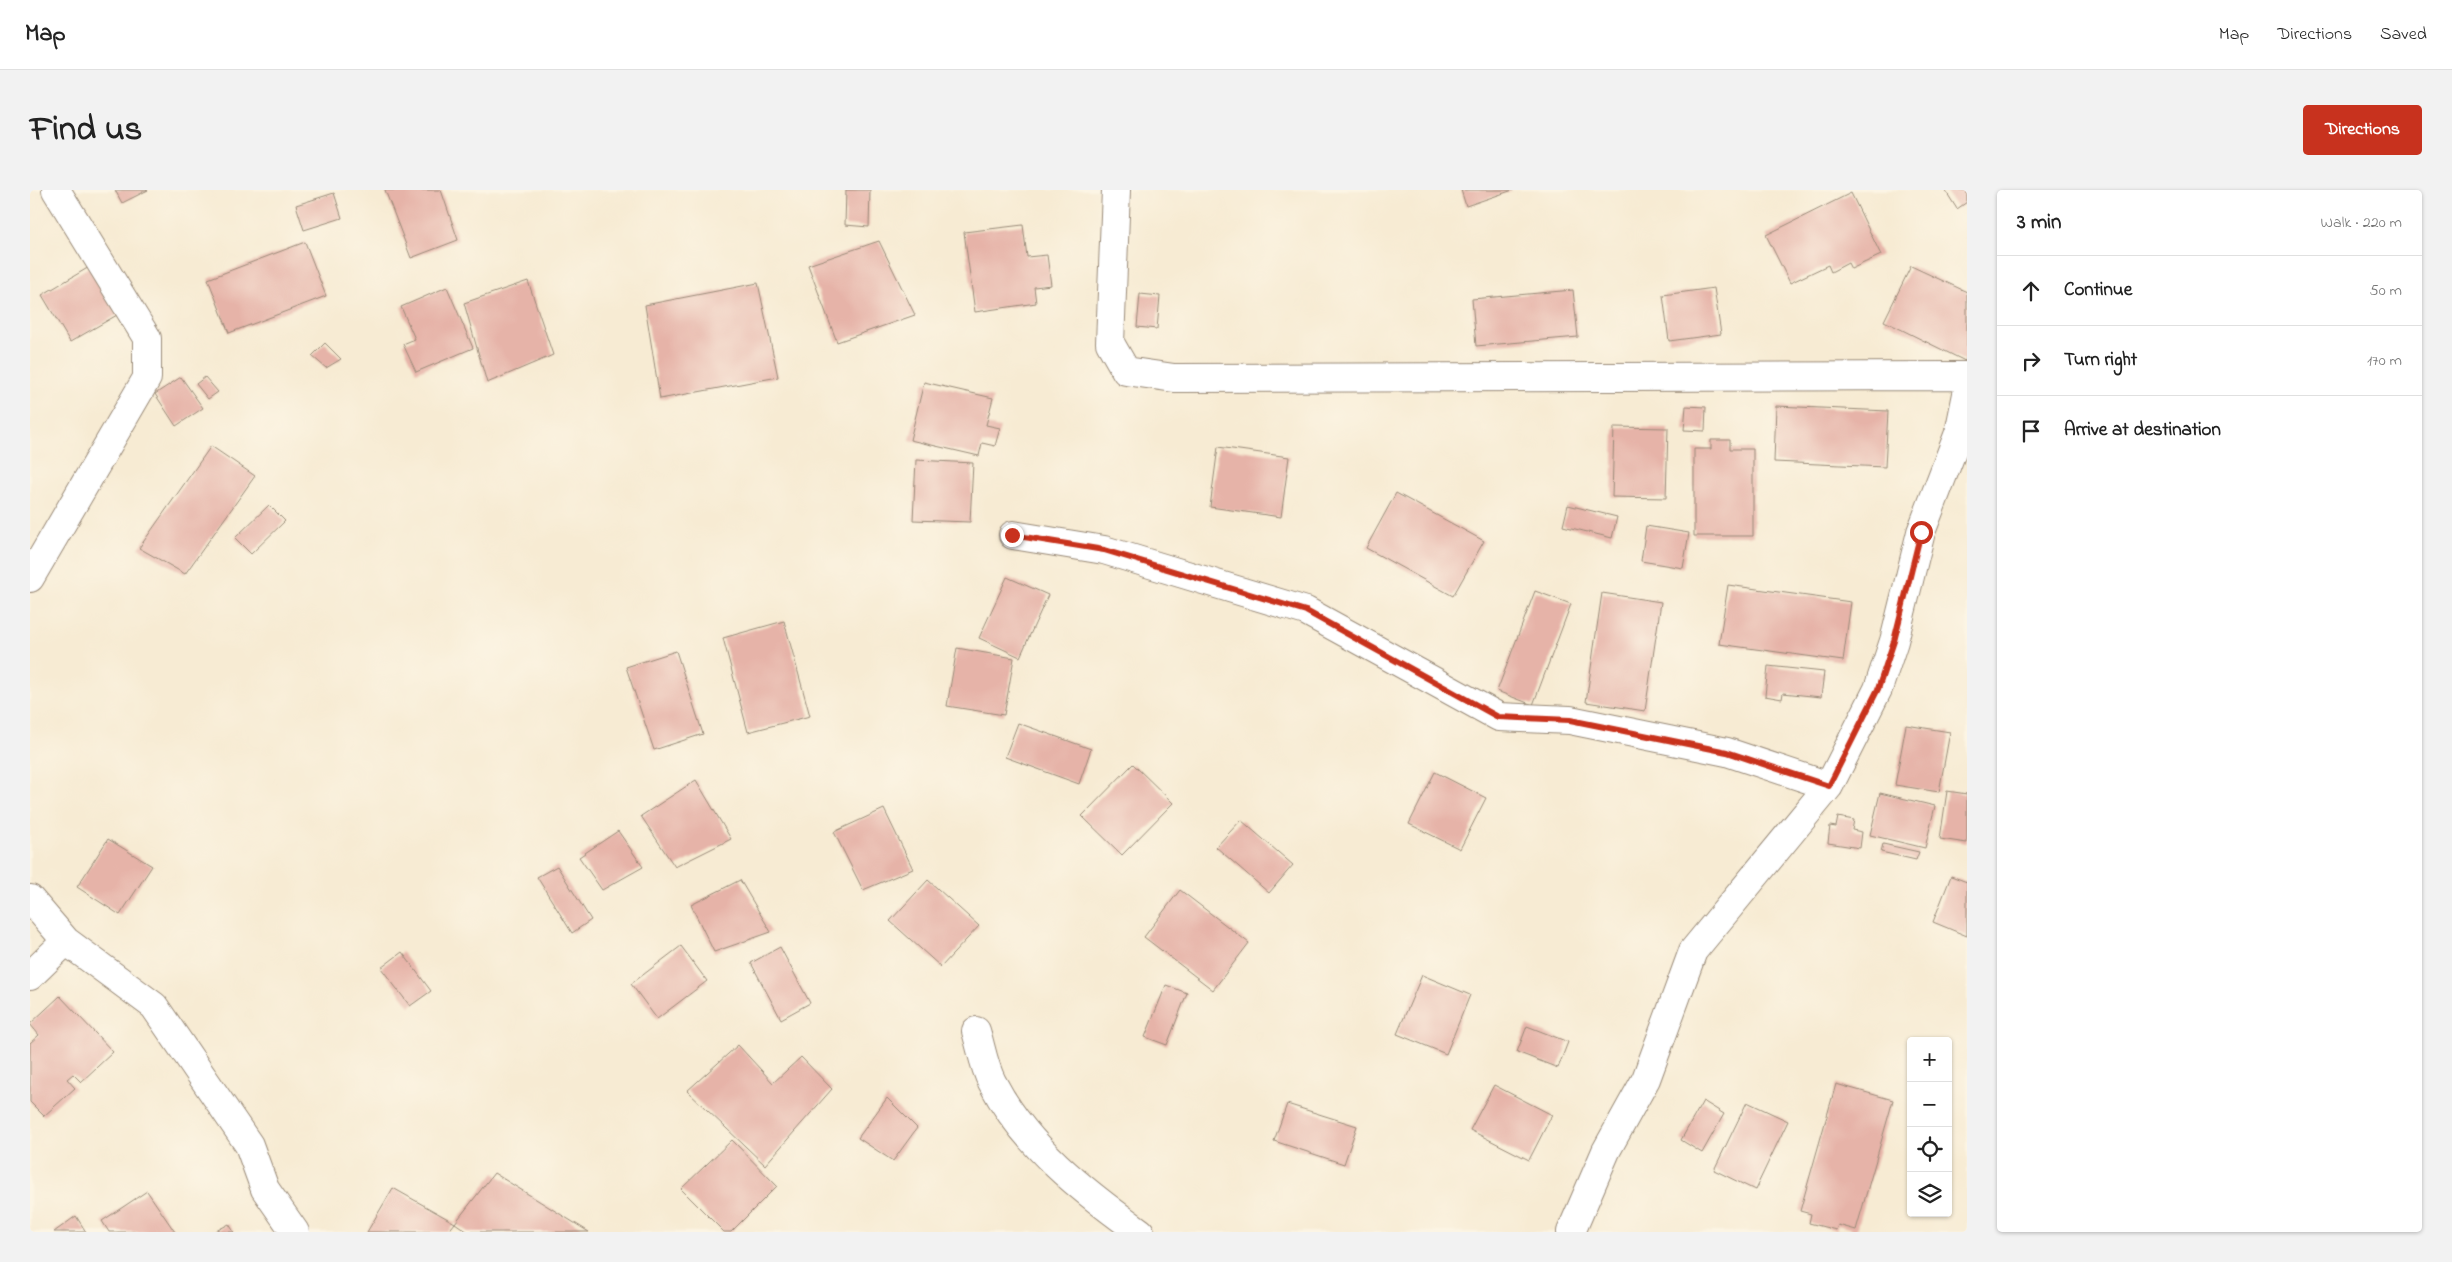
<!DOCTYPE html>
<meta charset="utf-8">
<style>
:root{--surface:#fff;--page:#f2f2f2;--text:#222;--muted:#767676;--line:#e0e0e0;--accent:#c8321e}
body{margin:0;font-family:"Indie Flower",sans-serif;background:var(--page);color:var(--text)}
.controls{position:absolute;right:15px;bottom:15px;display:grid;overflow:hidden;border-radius:5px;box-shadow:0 1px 4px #0004}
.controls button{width:45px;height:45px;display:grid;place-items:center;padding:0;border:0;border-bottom:1px solid var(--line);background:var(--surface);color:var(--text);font:25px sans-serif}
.stop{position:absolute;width:15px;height:15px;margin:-11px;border:4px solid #c8321e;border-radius:50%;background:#fff}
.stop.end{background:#c8321e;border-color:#fff;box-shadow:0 1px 5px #0008}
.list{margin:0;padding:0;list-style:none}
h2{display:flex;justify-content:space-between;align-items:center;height:65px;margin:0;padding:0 20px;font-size:21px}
h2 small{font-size:16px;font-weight:400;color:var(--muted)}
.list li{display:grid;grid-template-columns:32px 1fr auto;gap:15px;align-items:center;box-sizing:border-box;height:70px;padding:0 20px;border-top:1px solid var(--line)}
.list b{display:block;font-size:19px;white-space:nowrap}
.list em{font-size:16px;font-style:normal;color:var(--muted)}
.icon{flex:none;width:28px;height:28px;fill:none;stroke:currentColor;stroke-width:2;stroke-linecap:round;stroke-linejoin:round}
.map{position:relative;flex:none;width:1937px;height:1042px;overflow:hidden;border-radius:5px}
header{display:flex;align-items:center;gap:30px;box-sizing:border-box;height:70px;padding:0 25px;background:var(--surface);border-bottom:1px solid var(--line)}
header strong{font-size:24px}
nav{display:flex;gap:28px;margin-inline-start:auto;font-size:18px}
.intro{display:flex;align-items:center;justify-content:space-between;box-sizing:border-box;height:120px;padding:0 30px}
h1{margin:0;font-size:35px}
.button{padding:12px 22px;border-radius:5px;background:var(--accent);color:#fff;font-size:18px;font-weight:700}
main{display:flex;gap:30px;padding:0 30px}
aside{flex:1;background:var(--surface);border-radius:5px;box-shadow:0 1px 4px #0004}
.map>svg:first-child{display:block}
.building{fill:#e6b3a8}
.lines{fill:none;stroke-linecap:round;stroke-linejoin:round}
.minor-casing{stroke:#998a78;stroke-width:30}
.minor{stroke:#fff;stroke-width:28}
.route{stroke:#c8321e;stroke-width:6}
</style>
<header>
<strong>Map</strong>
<nav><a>Map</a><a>Directions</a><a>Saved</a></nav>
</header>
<div class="intro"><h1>Find us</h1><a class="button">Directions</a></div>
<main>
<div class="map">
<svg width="1937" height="1042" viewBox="0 0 1937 1042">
<rect width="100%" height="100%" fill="#fcf5e5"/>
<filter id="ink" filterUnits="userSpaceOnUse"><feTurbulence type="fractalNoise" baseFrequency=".02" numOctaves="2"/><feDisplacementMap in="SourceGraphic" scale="10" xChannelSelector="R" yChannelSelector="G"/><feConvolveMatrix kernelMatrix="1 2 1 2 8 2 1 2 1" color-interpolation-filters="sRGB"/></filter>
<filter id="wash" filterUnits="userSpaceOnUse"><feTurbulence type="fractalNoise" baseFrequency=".0096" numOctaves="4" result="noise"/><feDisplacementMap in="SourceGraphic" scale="20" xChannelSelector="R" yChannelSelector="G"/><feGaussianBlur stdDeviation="1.12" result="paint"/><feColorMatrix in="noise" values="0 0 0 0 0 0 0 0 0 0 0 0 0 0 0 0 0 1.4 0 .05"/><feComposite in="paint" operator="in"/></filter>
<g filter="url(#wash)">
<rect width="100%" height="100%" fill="#f7ebd3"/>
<g id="blocks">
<path class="building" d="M85 0H118L92 13Z
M355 0H411L428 50 381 68Z
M816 0H840L839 37 815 35Z
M1431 0H1483L1436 16Z
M1915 0H1937V12L1927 19Z
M304 3 312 28 274 40 266 15Z
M1821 3 1851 65 1821 79 1818 73 1801 82 1798 75 1760 93 1736 45Z
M993 35 997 67 1017 65 1021 95 1004 97 1006 113 945 122 934 42Z
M849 51 885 125 807 152 778 75Z
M275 52 296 106 199 143 178 89Z
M66 73 94 121 40 152 12 105Z
M1881 76 1937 102V167L1935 171 1854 131Z
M498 91 523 165 457 193 434 113Z
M728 93 748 187 630 209 615 115Z
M417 97 443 158 386 182 373 154 385 149 371 117Z
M1684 98 1691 144 1639 151 1633 105Z
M1543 100 1548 147 1446 156 1442 109Z
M1110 104 1130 106 1127 139 1107 137Z
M295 153 311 169 296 178 282 166Z
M151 187 173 218 146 236 125 204Z
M175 187 188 202 178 209 166 194Z
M894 192 963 208 956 235 970 238 965 256 952 253 949 266 880 250Z
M1656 216 1676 217 1675 241 1654 240Z
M1746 216 1858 221 1855 277 1744 272Z
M1584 237 1638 238 1636 308 1582 307Z
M1681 250H1700V259H1723V346H1664V259H1681Z
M181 256 225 286 155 384 109 358Z
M1188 257 1259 267 1251 327 1180 317Z
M886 270 943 273 940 332 883 330Z
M1366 303 1454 351 1423 406 1336 358Z
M239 315 255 331 221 364 205 348Z
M1538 315 1587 327 1582 348 1533 336Z
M1616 336 1659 343 1653 378 1611 371Z
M977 387 1018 405 990 467 949 448Z
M1698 395 1821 412 1813 471 1689 454Z
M1505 401 1541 414 1503 515 1467 501Z
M1572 403 1631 412 1615 521 1556 512Z
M754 431 780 526 718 542 693 448Z
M927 458 984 468 974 525 917 516Z
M646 461 673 544 624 560 596 477Z
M1738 476 1794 482 1791 507 1753 503 1752 509 1735 506Z
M988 533 1061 559 1049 594 975 567Z
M1876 535 1920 542 1909 602 1865 595Z
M1103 574 1143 613 1092 665 1052 626Z
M1405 582 1456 608 1430 659 1379 634Z
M666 590 701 649 645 677 611 626Z
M1917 601 1937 604V653L1910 649Z
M1850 603 1905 616 1895 658 1840 645Z
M854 619 883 679 833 700 804 642Z
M1808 627 1824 630 1822 640 1832 642 1830 658 1798 653 1800 636 1806 637Z
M1211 630 1263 675 1239 703 1186 657Z
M588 641 613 677 572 700 549 667Z
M78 649 122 676 90 725 47 697Z
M1853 654 1889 662 1886 670 1851 662Z
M527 676 561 730 542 743 507 687Z
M1921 686 1937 692V746L1903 732Z
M710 690 741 742 684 762 661 715Z
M898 690 949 736 911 777 860 731Z
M1150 700 1219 753 1183 800 1114 747Z
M651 756 677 791 627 829 601 794Z
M750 757 780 813 751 829 721 773Z
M372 762 401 801 380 816 351 778Z
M1392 785 1440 805 1416 864 1367 844Z
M1136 795 1157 803 1137 855 1115 847Z
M30 806 83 862 51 892 43 884 37 889 45 898 14 926 0 912V853L9 845 0 834Z
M1497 836 1538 852 1528 878 1487 862Z
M708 855 743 893 771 867 802 899 735 975 657 901Z
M1806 894 1863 910 1826 1040 1808 1035 1806 1040 1779 1033 1781 1024 1770 1021Z
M1464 895 1522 925 1499 970 1440 940Z
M857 908 887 938 863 971 828 948Z
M1673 911 1694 924 1672 963 1651 950Z
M1717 912 1758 931 1725 1000 1684 980Z
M1257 914 1327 936 1314 974 1244 951Z
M702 950 747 996 701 1042H694L651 999Z
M464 983 559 1042H438L425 1033Z
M363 998 425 1033 418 1042H337Z
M117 1001 145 1042H79L72 1031Z
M46 1026 56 1042H24Z
M199 1034 204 1042H184Z"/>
</g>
</g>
<g filter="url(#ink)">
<use href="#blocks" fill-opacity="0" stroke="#998a78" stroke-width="1"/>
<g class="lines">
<g class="minor-casing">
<path id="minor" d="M1086 0 1080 153 1096 181 1144 188 1937 186
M983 345 1074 360 1276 421 1469 527 1540 530 1697 562 1799 596
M0 388 117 188V148L26 0
M0 709 36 751 124 816 219 955 235 999 265 1042
M0 786 36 751
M946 841C951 857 954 877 962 892 995 956 1053 1001 1110 1042
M1541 1042 1576 961 1616 889 1663 761 1799 596 1848 499 1864 451 1891 342 1929 243 1937 204"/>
</g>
<use href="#minor" class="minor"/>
</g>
</g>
<g class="lines" filter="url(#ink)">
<path class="route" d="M982 345 1074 360 1276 421 1468 527 1540 530 1697 562 1799 596 1848 499 1864 451 1891 342"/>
</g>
</svg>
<div class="controls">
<button>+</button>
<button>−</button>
<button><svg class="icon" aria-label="locate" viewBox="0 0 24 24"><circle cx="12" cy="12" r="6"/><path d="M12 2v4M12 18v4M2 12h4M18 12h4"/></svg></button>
<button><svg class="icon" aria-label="layers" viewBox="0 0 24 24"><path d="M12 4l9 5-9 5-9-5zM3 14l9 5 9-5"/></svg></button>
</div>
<div class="stop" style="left:1891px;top:342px"></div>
<div class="stop end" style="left:982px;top:345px"></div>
</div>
<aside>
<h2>3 min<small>Walk · 220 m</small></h2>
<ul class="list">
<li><svg class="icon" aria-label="ahead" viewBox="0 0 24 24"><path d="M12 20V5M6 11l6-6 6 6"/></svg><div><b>Continue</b></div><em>50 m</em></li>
<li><svg class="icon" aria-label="right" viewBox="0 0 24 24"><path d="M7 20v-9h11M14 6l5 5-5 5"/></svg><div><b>Turn right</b></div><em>170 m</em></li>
<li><svg class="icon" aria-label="arrive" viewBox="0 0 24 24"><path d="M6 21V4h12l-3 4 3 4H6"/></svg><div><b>Arrive at destination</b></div></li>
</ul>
</aside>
</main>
